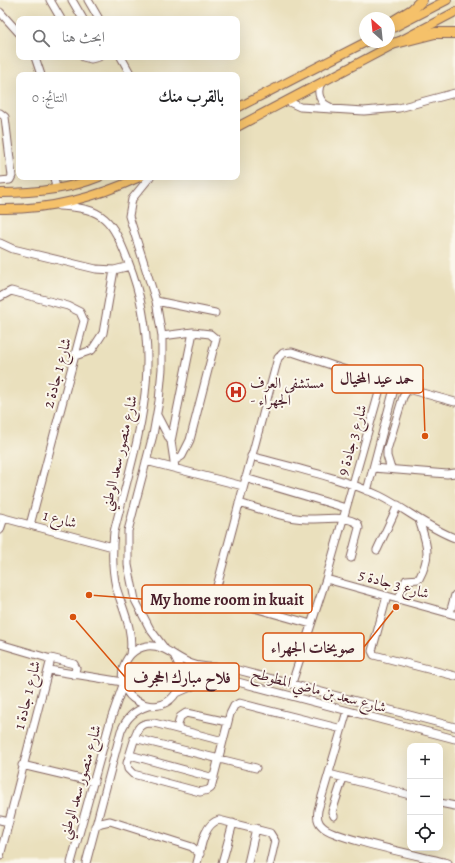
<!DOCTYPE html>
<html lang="ar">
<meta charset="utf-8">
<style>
:root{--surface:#fff;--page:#f6f6f6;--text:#202124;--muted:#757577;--line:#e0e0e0}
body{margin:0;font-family:Alegreya,Amiri,serif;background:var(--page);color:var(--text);direction:rtl}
.controls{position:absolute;right:12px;bottom:12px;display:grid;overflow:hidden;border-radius:8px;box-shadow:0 4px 16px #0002}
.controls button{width:36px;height:36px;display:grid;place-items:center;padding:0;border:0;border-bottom:1px solid var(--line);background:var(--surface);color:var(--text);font:20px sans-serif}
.compass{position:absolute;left:359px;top:12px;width:36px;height:36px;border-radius:50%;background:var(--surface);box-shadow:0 4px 16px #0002;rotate:333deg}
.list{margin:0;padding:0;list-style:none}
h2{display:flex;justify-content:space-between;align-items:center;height:52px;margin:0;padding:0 16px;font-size:17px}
h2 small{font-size:13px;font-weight:400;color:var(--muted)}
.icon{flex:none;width:22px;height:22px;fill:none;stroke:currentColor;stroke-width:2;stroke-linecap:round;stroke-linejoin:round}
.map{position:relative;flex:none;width:455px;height:863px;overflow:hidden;direction:ltr}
.search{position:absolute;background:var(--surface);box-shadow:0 4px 16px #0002;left:16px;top:16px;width:224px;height:44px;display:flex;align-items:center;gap:10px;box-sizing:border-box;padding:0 14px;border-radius:8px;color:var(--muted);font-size:15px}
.panel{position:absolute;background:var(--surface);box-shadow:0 4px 16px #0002;left:16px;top:72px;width:224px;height:108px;border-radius:8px;direction:rtl}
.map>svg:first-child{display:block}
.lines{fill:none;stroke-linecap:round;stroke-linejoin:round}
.minor-casing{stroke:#82635e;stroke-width:9}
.major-casing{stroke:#82635e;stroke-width:10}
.highway-casing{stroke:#82635e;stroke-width:12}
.minor{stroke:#fff;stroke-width:7}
.major{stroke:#f5c16b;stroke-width:8}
.highway{stroke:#f5c16b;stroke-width:10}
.labels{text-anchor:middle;stroke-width:4;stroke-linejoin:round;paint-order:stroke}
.street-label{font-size:15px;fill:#4a1f2b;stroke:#fbf7ec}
.poi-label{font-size:15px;fill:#4a1f2b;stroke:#fbf7ec;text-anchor:start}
.leader{fill:none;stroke:#d8530f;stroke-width:1.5}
.callout-dot{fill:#d8530f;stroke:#fbf7ec;stroke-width:1.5}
.callout{fill:#fbf7ec;stroke:#d8530f;stroke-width:1.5}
.callout-label{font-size:16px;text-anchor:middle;font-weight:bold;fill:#4a1f2b}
</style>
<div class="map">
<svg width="455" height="863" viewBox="0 0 455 863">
<rect width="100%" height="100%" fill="#fbf7ec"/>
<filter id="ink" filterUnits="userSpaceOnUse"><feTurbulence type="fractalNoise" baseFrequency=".025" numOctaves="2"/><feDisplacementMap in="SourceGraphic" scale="8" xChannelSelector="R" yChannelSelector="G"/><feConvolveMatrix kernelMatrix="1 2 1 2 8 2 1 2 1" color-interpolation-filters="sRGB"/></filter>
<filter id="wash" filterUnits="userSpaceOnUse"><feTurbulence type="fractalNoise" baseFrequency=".012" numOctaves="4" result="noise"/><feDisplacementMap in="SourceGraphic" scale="16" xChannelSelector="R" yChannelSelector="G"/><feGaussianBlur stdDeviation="0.9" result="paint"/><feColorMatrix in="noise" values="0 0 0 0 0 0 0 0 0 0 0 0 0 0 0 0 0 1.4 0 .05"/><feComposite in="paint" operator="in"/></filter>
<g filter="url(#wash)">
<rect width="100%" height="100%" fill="#eae0bd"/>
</g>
<g filter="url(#ink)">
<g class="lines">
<g class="minor-casing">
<path id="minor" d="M50 0 61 19
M72 0 83 19
M88 0 99 19
M0 12 19 33
M35 57 41 75
M83 57 91 59 99 57
M121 57 131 75
M321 83C316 93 320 103 330 107
M287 101 300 107 364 111 399 108 455 93
M0 113 5 117 12 176 10 180 0 181
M54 177 56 189
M150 177 132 199 129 216 156 301 162 336V369L159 401 153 435 128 531V565L135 600 150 629 165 649
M59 206C105 208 112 220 128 261 167 360 138 435 114 532 112 550 112 569 116 587 123 610 134 630 130 655
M0 243 13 249 96 269 114 270 130 266
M0 297 11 291 68 306 80 312 84 321 30 525
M156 301 215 313
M162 336 193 332 210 334 216 339 190 440 182 456 174 461
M75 356 92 350 103 333 114 270
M157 415 170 440
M251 456C294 468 340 477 380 496 406 509 428 528 455 538
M146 461 243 486
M175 468 171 441 193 332
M373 468 447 474 455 473
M391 469 387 456V450L403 397 408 389
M245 478 346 508
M367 491 395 385
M239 503C260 509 284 518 306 519 321 520 345 514 358 524L359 528 351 558
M0 517 113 547
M0 530 4 518
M377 550 398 505
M326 579 455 615
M387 596 372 651 374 655 455 676
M399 599 406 580 419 579C432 554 427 545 419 520
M450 613 455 595
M311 624 219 598 216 594V590L278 358 283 353 292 352 382 382 455 402
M0 644 51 659 0 856
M175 657C192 686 167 718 137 701 113 688 120 650 147 646 165 644 176 659 192 664 205 669 220 666 234 669L455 727
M51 658 74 664 76 668 74 675
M49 670 123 682
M292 683 326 579 382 382
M177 693 202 682 234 681 455 739
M347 711 318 810C317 817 317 822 323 827 335 839 426 857 448 863
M177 729 180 717 186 713 228 722
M134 738 256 768
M223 741 154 723C147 723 140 723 137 731L127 763 128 769 133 774 200 792 208 790 211 788 230 714 234 706 239 703 342 729
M130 755 214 778
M22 765 94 782
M329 774 410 795
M440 803 455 806
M334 816 332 812 343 778
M0 820 9 822
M95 826 101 823 110 821 192 847 200 854
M71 863 110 722 123 685
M86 863 121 731C127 717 134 711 148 706
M197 863C201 849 203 824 219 820L270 833 275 841 270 863
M222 863 233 823
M248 863 256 828"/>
</g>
<g class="major-casing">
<path id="major" d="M389 30 447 0
M237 108 366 42
M237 127 455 12
M0 193C34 193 67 190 99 177
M0 209C50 210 95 198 140 177"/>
</g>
<g class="highway-casing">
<path id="highway" d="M389 24 412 10 422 0
M392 44 435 33H455"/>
</g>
<use href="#minor" class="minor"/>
<use href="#major" class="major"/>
<use href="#highway" class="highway"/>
</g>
</g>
<defs>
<g id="hospital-ring" transform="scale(1)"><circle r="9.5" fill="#fbf7ec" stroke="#c8321e" stroke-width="1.5"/><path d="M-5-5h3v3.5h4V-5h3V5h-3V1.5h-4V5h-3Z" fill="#c8321e"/></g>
</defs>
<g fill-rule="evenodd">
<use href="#hospital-ring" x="236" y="392"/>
</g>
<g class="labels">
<g class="street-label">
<text transform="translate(57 373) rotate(-75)" y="5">شارع 1 جادة 2</text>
<text transform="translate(352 440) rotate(-74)" y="5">شارع 3 جادة 9</text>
<text transform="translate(119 453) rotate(-77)" y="5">شارع منصور سعد الوطني</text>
<text transform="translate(60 519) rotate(15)" y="5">شارع 1</text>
<text transform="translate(394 584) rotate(16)" y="5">شارع 3 جادة 5</text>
<text transform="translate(319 690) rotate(15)" y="5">شارع سعد بن ماضي المطوطح</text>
<text transform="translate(27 695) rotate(-76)" y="5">شارع 1 جادة 1</text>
<text transform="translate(80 782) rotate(-74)" y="5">شارع منصور سعد الوطني</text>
</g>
<g class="poi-label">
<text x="250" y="388">مستشفى العرف<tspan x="250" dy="17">- الجهراء</tspan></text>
</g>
</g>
<path class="leader" d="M425 436L423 379M89 595L142 599M396 607L364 647M73 617L125 677"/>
<g class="callout-dot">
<circle cx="425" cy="436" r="4"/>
<circle cx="89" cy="595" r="4"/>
<circle cx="396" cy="607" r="4"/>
<circle cx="73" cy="617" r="4"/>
</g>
<g class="callout">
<rect x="332" y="365" width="91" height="28" rx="4"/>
<rect x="142" y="585" width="170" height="28" rx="4"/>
<rect x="263" y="633" width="101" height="28" rx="4"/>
<rect x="125" y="663" width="114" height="28" rx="4"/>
</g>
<g class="callout-label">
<text x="377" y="384">حمد عيد المخيال</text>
<text x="227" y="605">My home room in kuait</text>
<text x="313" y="653">صويخات الجهراء</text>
<text x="182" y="683">فلاح مبارك الحجرف</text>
</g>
</svg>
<div class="controls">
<button>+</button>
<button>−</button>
<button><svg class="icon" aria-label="locate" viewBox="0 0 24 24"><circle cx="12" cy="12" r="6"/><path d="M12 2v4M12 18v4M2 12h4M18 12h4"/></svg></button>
</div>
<svg class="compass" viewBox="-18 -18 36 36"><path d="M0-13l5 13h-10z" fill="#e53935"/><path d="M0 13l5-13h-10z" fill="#757577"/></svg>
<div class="search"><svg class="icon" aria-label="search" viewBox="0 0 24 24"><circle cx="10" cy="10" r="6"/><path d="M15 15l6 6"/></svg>ابحث هنا</div>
<section class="panel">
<h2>بالقرب منك<small>النتائج: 0</small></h2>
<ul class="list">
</ul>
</section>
</div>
